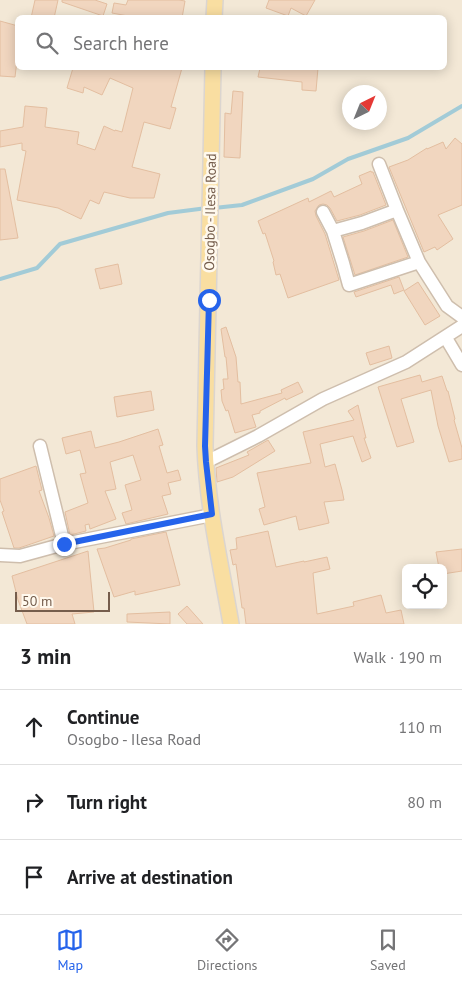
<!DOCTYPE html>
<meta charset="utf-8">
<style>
:root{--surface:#fff;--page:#f6f6f6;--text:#202124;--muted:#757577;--line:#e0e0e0;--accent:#2563eb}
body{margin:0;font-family:"PT Sans",sans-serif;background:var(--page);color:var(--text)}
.controls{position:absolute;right:15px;bottom:15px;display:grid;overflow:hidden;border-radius:8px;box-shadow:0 2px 12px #0003}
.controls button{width:45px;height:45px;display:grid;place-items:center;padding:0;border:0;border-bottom:1px solid var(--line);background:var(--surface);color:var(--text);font:25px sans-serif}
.compass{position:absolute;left:342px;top:85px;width:45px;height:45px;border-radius:50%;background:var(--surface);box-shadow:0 2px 12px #0003;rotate:43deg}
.scale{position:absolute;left:15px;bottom:12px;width:95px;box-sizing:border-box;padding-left:5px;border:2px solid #755d4c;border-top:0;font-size:14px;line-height:18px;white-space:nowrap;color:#755d4c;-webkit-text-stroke:4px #fff9ee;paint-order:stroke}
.stop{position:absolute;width:15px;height:15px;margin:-11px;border:4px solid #2563eb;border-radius:50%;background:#fff}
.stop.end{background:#2563eb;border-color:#fff;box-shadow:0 1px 5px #0008}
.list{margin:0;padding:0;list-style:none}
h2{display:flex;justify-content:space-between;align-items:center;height:65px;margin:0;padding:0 20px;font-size:21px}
h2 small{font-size:16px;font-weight:400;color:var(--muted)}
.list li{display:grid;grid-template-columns:32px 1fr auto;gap:15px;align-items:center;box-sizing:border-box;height:75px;padding:0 20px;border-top:1px solid var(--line)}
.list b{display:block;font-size:19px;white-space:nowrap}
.list p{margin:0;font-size:16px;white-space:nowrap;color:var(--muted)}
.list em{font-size:16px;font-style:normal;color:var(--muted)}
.icon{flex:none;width:28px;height:28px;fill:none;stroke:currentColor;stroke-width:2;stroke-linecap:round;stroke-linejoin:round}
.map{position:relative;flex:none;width:462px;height:624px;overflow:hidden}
.search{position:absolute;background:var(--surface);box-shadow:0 2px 12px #0003;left:15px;right:15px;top:15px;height:55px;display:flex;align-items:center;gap:12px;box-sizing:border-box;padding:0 18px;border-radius:8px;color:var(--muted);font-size:19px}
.sheet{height:290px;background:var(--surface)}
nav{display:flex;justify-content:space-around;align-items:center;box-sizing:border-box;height:70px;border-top:1px solid var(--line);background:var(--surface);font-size:14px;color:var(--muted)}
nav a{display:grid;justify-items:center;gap:2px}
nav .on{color:var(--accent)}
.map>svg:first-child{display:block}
.residential{fill:#f3e8d6;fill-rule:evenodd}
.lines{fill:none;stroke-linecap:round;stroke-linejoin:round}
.stream{stroke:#a2cbd7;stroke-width:4}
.building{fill:#f1d6bf;stroke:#e3bea0}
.minor-casing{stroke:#cebead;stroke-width:15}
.major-casing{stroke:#dbd5d0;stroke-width:18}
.minor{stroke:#fff;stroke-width:12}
.major{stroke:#f9dea1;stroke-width:15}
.route{stroke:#2563eb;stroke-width:6}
.labels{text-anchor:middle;stroke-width:5;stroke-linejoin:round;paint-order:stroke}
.street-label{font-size:14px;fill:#755d4c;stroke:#fff9ee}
</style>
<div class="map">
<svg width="462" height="624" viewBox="0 0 462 624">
<rect width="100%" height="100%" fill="#fcf5e7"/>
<path class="residential" d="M0 0H462V624H0ZM18 18H444V68H18ZM350 92H380V122H350ZM406 568H443V605H406Z"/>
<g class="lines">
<path class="stream" d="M214 208 242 205 313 179 348 159 408 138 462 106
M0 279 37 268 60 244 168 213 207 208"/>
</g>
<path class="building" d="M35 0H58L54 18H31Z
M62 0H95L107 4 103 16 62 2Z
M128 0H179L185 1 182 18H127L128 16 112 13 114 3 126 5Z
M269 0H315L306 16 291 8 288 16 266 8Z
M0 21 18 26V52L15 77 0 76Z
M73 68H182L171 107 176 108 170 129 144 122 132 167 160 174 154 198H130L104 192 99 204 90 200 81 219 58 208 17 200 26 151 22 150V143L0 147V131L23 127 25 106 47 108 45 127 79 132 77 144 95 150 104 126 115 131V130L122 132 133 88 110 78 102 95 84 87 83 93 67 88Z
M260 68H318L316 91 302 90V82L258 77Z
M233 91 243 92 240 158 224 157 225 113 231 114Z
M455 138 462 144V205L438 215 453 239 437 250 435 247 424 252 389 167 408 160 427 148V149L443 142 446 149Z
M0 169H5L18 238 0 240Z
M371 171V172H373L386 205 360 215 337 221 330 208 327 205 323 204 319 205 315 211 316 216 325 234 339 280 288 298 280 274 276 275 273 262 274 261 265 233 263 234 258 221 308 198 309 202 331 191 334 197 362 184 359 176Z
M393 220 408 257 355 275 343 237 364 231Z
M118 264 122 284 100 289 95 269Z
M399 277 404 290 394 294 391 285 356 297 354 292Z
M418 282 440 316 425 325 404 291Z
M226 327 236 357 238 382H240L241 404 282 393 281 390 298 382 303 392 286 400 285 398 260 411V413L252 415 256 427 235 433 228 410 226 411 222 401 221 390 224 389 223 379H228L226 357H225L221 329Z
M389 346 392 358 370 365 366 353Z
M420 375 422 382 442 376 447 391H448L455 419 454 420 462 448V459L449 462 438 426 431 390 401 399 414 442 397 447 378 387Z
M151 391 154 410 117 417 114 397Z
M358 405 366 438H364L371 458 362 462 353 436 320 444 325 467 335 464 342 490 344 500 324 502 329 523 299 530 296 516 264 525 259 509 265 507 257 473 311 463 303 432 354 420 348 411Z
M158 429 163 445 159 446 167 473 178 470 181 480 168 483 171 494 162 496 168 514 126 524 122 513 132 510 125 485 141 480 133 455 110 462 116 489 105 491 116 519 90 529 89 524 85 525 86 531 70 535 65 512 88 503 80 474 86 473 80 450 66 454 62 438 91 431 95 448 119 442Z
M268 440 275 451 233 477 217 482 216 468 249 455 247 452Z
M36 466 42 490 39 491 49 518 54 536 28 545 19 548H14L2 512 4 511 0 500V479Z
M268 531 276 567 304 561V562L327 557 330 569 313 573 317 614 354 606 353 602 381 595 386 613 401 610 404 624H246L244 608H242L236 564 233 565 230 550 237 549 236 538Z
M166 532 180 585 135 595V591L114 597 97 549 105 548 131 540V539Z
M462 549V571L443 574V568H439L436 552Z
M88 551 94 612 72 614 75 624H27L18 600 12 576Z
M187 606 203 624H187L178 614Z
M170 612V624L127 622V614Z"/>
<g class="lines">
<g class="minor-casing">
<path id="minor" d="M379 164 397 210 419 262 447 306 462 317
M323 212 333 231 343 263 349 285 419 262
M333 231 362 223 397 210
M446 338 462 365
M40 446 64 544
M206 462 258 436 323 399 406 362 462 326
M0 555 20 556 64 544 212 515"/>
</g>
<g class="major-casing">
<path id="major" d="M214 18 215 0
M213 68 205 446C207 506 221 565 231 624"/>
</g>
<use href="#minor" class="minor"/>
<use href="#major" class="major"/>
</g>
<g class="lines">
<path class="route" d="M64 544 212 514 206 462 205 446 209 300"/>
</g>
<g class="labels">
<g class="street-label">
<text transform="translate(210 212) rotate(-89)" y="5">Osogbo - Ilesa Road</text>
</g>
</g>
</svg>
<div class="controls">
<button><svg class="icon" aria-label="locate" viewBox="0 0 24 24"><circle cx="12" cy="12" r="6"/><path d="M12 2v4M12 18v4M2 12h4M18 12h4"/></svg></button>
</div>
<svg class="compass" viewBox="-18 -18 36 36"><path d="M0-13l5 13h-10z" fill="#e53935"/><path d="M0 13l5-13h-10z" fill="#757577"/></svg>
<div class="scale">50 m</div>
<div class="stop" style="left:209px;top:300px"></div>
<div class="stop end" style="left:64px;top:544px"></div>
<div class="search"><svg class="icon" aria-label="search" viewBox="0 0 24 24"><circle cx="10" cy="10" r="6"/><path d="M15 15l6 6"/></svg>Search here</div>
</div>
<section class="sheet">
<h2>3 min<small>Walk · 190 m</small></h2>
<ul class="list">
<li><svg class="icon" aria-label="ahead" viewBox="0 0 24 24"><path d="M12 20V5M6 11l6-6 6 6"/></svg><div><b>Continue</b><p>Osogbo - Ilesa Road</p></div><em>110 m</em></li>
<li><svg class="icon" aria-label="right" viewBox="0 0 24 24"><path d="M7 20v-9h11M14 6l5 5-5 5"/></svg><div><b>Turn right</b></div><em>80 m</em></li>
<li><svg class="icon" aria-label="arrive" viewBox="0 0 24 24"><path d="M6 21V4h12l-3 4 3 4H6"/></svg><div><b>Arrive at destination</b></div></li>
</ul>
</section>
<nav>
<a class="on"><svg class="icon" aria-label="map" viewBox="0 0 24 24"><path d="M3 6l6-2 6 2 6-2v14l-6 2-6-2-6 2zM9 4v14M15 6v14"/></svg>Map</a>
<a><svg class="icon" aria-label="directions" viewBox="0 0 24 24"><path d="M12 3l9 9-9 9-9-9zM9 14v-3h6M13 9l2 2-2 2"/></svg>Directions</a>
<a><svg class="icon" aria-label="saved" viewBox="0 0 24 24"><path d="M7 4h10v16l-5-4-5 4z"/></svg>Saved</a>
</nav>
